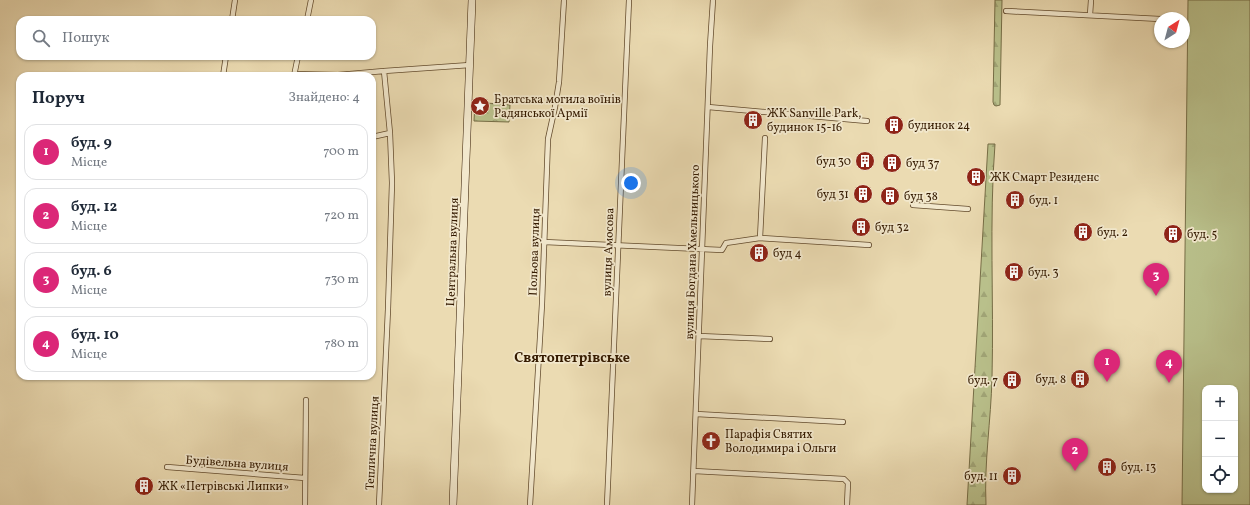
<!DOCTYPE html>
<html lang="uk">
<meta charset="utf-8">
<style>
:root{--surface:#fff;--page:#f2f2f3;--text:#1f2937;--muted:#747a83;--line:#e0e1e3;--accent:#db2777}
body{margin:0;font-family:Vollkorn,serif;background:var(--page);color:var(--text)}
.controls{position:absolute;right:12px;bottom:12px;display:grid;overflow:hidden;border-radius:8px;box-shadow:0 1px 3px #0004}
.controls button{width:36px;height:36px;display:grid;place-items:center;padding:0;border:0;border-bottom:1px solid var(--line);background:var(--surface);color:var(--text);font:20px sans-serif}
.compass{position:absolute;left:1154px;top:12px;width:36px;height:36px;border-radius:50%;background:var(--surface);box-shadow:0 1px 3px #0004;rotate:36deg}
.you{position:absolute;left:631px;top:183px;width:14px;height:14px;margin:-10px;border:3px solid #fff;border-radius:50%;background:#1a73e8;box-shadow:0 0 0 6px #1a73e833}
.badge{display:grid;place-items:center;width:26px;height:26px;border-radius:50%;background:var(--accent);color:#fff;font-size:13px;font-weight:700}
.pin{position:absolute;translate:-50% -33px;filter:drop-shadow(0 1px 2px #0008)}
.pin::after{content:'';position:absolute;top:21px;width:14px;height:12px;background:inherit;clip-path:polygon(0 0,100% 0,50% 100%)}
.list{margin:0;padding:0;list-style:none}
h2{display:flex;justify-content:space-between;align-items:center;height:52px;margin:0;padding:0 16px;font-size:17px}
h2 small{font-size:13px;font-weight:400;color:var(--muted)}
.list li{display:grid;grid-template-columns:26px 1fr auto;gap:12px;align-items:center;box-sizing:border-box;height:56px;margin:0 8px 8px;padding:0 8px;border:1px solid var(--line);border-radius:12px}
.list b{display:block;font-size:15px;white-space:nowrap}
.list p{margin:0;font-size:13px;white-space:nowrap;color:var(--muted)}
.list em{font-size:13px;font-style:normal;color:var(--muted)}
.icon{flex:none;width:22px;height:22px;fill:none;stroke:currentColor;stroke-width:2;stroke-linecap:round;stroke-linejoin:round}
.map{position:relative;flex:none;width:1250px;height:505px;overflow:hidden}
.search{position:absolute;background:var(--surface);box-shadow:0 1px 3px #0004;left:16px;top:16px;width:360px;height:44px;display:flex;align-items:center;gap:10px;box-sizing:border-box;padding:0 14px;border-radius:12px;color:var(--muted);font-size:15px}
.panel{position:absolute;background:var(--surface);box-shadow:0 1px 3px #0004;left:16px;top:72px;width:360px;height:308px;border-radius:12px}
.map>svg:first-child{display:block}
.grass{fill:#b9c08b;stroke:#766d46;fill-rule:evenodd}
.forest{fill:url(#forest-firs);stroke:#766d46}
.park{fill:url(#park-crowns);stroke:#766d46}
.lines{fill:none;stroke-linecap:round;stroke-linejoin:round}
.street-casing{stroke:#624a2c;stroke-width:6}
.secondary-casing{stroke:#341a00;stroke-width:8}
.street{stroke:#f2e8cd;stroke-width:4.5}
.secondary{stroke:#f2e8cd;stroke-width:7}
.labels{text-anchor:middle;stroke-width:3.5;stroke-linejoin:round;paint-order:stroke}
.poi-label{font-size:12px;fill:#341a00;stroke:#f2e8cd;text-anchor:start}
.street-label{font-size:12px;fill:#341a00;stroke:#f2e8cd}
.quarter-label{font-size:14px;font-weight:bold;fill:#341a00;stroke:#f2e8cd}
</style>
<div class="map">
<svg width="1250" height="505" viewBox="0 0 1250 505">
<defs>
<pattern id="forest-firs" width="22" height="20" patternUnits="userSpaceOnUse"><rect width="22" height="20" fill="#b9c08b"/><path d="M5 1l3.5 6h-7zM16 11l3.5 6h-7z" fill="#a0a476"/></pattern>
<pattern id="park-crowns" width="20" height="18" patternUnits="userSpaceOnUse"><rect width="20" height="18" fill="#b9c08b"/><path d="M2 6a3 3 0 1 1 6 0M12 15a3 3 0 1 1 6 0" fill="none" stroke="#a0a476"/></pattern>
</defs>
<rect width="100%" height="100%" fill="#ebdbb2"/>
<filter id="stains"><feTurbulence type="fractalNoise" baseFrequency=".005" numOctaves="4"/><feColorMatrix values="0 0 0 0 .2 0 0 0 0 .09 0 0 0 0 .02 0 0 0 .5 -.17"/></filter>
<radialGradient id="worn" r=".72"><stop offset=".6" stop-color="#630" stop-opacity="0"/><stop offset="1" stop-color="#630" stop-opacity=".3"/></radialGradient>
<path class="grass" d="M1188 0H1250V505H1182ZM1205 388H1235V490H1205Z"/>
<path class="forest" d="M995 0H1002L1000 105 996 106 994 105 993 102Z
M988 144H995C989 221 994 300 992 378 991 420 984 462 986 505H967Z"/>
<path class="park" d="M475 102 510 105 509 122 474 121Z"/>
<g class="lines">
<g class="street-casing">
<path id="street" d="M1006 11 1160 19
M1090 15 1091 0
M232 20 235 0
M307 20 311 0
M294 74 338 75 384 71
M223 76 226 56
M294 76 298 56
M708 107 867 121
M372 137 390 133
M913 205 968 209
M760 238 869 245
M544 242 722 250 726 243 760 238 765 138
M699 336 770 339
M696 414 843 422
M167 467 305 478
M694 471 844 479 848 483 847 505
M305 505 306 400
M379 505 388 309 392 183 390 133 384 71 470 65
M530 505 542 304 548 139 555 107 559 82 564 0
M607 505 629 0
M692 505 710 46 713 0"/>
</g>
<g class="secondary-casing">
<path id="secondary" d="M453 505 472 0"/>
</g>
<use href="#street" class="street"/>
<use href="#secondary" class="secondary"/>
</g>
<defs>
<g id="sight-disc" transform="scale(1)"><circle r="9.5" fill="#8f2418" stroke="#f2e8cd"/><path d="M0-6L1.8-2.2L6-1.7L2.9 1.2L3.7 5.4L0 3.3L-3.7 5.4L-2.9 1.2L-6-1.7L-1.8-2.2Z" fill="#fff"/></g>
<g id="building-disc" transform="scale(1)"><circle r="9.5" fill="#8f2418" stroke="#f2e8cd"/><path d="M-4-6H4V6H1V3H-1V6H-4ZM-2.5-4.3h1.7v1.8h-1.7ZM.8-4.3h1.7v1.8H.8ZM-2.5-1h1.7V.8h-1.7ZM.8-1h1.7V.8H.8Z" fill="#fff"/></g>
<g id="church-disc" transform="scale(1)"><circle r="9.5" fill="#8f2418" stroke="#f2e8cd"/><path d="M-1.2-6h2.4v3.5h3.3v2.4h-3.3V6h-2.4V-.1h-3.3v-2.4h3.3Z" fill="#fff"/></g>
</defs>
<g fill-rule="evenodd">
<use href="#sight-disc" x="480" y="106"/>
<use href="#building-disc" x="753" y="120"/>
<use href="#building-disc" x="894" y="125"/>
<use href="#building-disc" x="865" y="161"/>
<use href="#building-disc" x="892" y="163"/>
<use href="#building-disc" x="976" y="177"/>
<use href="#building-disc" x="863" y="194"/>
<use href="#building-disc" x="890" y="196"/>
<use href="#building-disc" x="1015" y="200"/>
<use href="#building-disc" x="861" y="227"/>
<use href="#building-disc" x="1083" y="232"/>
<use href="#building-disc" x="1173" y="234"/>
<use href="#building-disc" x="759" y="253"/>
<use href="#building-disc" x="1014" y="272"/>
<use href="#building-disc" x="1080" y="379"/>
<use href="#building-disc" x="1012" y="380"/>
<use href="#church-disc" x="711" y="441"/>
<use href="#building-disc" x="1107" y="467"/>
<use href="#building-disc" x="1012" y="476"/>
<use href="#building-disc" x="144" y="486"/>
</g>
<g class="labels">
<g class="poi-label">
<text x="494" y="103">Братська могила воїнів<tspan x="494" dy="14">Радянської Армії</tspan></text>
<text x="767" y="117">ЖК Sanville Park,<tspan x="767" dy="14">будинок 15-16</tspan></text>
<text x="908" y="129">будинок 24</text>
<text x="851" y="165" text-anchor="end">буд 30</text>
<text x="906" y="167">буд 37</text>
<text x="990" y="181">ЖК Смарт Резиденс</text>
<text x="849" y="198" text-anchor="end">буд 31</text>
<text x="904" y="200">буд 38</text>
<text x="1029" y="204">буд. 1</text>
<text x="875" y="231">буд 32</text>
<text x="1097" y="236">буд. 2</text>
<text x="1187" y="238">буд. 5</text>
<text x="773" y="257">буд 4</text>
<text x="1028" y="276">буд. 3</text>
<text x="1066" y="383" text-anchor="end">буд. 8</text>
<text x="998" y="384" text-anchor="end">буд. 7</text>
<text x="725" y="438">Парафія Святих<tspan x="725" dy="14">Володимира і Ольги</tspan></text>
<text x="1121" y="471">буд. 13</text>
<text x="998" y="480" text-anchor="end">буд. 11</text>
<text x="158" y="490">ЖК «Петрівські Липки»</text>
</g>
<g class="street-label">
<text transform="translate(452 252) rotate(-88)" y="4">Центральна вулиця</text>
<text transform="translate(534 252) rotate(-88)" y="4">Польова вулиця</text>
<text transform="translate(608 252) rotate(-88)" y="4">вулиця Амосова</text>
<text transform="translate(692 252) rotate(-88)" y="4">вулиця Богдана Хмельницького</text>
<text transform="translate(372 443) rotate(-87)" y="4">Теплична вулиця</text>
<text transform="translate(237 463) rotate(4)" y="4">Будівельна вулиця</text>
</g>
<g class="quarter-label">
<text x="572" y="362">Святопетрівське</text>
</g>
</g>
<rect width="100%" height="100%" filter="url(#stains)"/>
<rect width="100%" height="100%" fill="url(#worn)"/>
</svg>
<div class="controls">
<button>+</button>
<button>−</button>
<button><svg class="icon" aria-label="locate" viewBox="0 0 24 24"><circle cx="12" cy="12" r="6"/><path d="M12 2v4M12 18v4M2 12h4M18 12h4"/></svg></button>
</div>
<svg class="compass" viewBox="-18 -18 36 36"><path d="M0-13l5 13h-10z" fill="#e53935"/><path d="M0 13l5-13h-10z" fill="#747a83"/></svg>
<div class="you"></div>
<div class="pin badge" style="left:1107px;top:382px">1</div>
<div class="pin badge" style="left:1075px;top:471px">2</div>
<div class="pin badge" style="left:1156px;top:296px">3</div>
<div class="pin badge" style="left:1169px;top:383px">4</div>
<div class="search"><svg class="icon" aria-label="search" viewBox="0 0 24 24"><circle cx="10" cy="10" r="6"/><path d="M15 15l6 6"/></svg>Пошук</div>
<section class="panel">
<h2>Поруч<small>Знайдено: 4</small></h2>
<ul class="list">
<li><span class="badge">1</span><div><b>буд. 9</b><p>Місце</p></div><em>700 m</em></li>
<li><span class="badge">2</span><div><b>буд. 12</b><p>Місце</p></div><em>720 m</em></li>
<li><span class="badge">3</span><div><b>буд. 6</b><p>Місце</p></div><em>730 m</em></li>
<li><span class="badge">4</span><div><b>буд. 10</b><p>Місце</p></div><em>780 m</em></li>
</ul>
</section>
</div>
